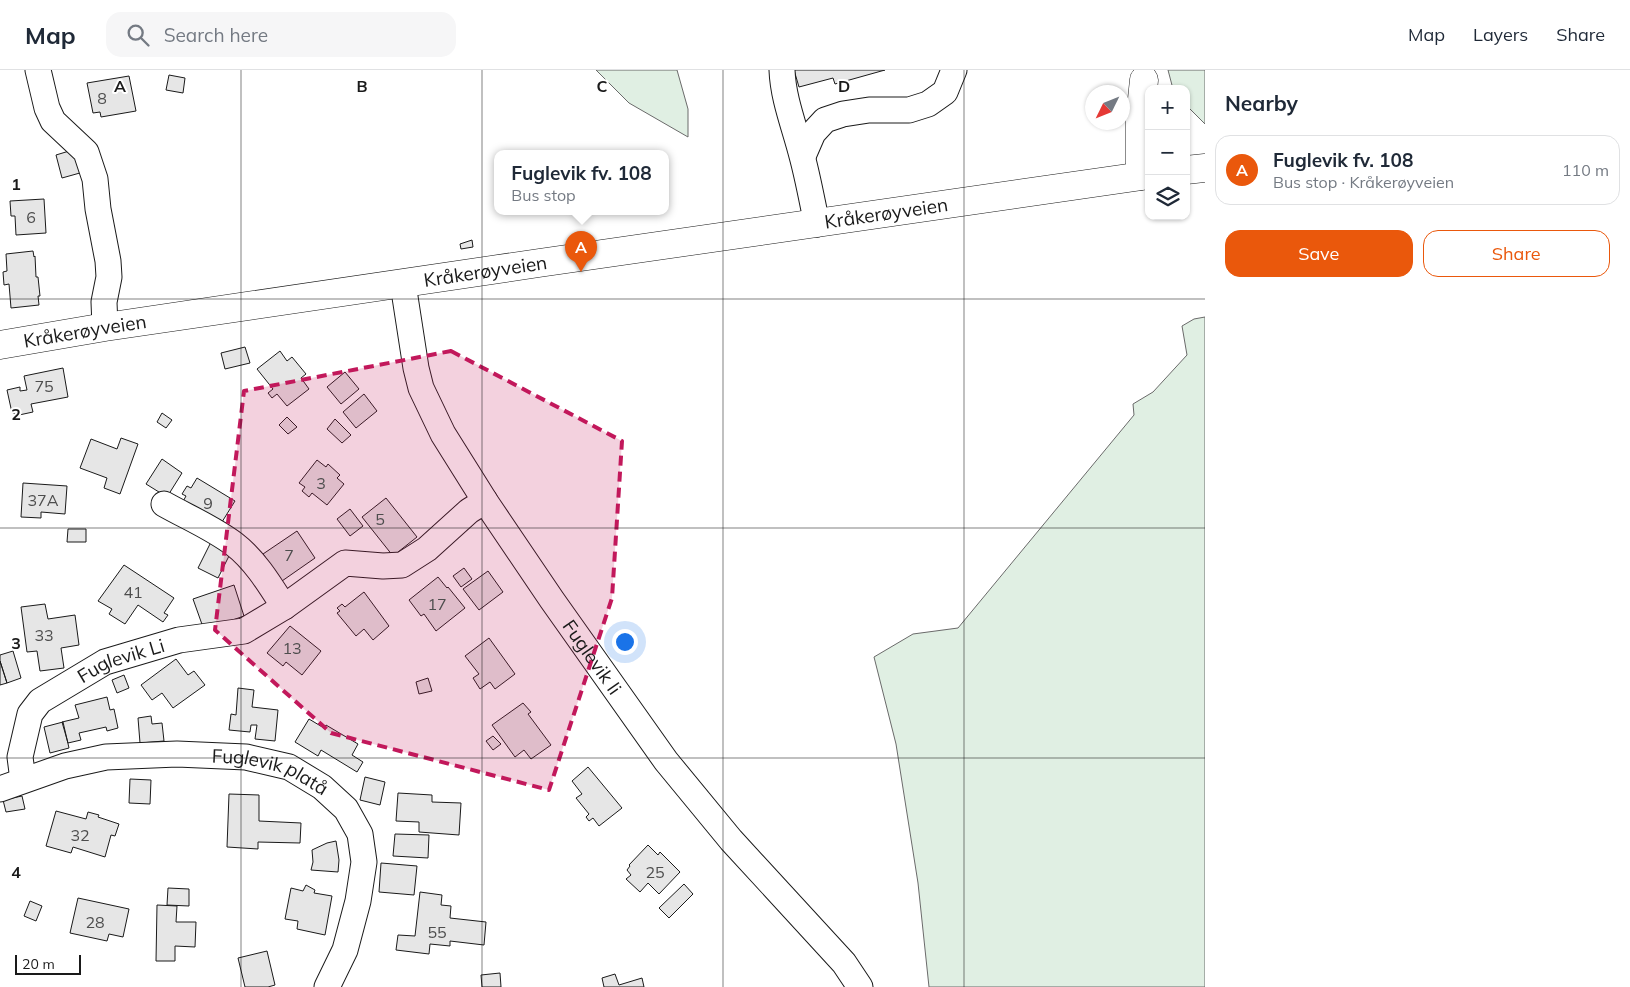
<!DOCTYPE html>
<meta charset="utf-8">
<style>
:root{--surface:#fff;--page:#f6f6f7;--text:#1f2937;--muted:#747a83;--line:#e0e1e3;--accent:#ea580c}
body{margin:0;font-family:Mulish,sans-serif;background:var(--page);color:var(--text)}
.controls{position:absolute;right:15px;top:15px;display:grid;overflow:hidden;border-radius:10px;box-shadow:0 1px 4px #0004}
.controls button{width:45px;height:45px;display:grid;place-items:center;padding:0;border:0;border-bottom:1px solid var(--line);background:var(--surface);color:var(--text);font:25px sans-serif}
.compass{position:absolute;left:1085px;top:15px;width:45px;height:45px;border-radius:50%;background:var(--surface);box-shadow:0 1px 4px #0004;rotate:227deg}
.scale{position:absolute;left:15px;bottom:12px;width:66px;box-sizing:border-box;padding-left:5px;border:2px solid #1a1a1a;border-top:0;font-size:14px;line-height:18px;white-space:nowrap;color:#1a1a1a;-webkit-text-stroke:4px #fff;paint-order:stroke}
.you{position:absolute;left:624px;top:571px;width:18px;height:18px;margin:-12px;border:4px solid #fff;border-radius:50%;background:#1a73e8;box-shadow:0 0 0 8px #1a73e833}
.badge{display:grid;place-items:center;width:32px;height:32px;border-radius:50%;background:var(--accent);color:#fff;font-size:16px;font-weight:700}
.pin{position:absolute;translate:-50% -41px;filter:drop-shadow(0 1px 2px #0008)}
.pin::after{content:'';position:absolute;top:26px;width:18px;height:15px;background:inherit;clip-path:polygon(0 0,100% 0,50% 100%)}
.popup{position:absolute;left:494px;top:80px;width:175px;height:65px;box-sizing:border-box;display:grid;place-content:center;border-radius:10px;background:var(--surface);filter:drop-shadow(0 1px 4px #0005);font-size:16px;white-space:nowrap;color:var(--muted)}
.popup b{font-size:19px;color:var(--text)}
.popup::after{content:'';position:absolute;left:50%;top:100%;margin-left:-10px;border:10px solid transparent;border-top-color:var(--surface)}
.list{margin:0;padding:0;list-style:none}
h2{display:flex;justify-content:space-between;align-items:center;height:65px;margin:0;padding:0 20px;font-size:21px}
h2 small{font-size:16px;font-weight:400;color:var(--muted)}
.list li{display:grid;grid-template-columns:32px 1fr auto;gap:15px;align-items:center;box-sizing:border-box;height:70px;margin:0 10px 10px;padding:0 10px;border:1px solid var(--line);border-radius:15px}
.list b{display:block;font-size:19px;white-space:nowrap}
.list p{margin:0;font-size:16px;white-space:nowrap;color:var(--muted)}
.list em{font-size:16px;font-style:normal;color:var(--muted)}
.actions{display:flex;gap:10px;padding:15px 20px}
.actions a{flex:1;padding:11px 0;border:1px solid var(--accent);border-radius:15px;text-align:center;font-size:18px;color:var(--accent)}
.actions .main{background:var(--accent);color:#fff}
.icon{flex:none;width:28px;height:28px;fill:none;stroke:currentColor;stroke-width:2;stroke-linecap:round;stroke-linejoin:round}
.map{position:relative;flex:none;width:1205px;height:917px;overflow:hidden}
header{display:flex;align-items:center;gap:30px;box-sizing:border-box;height:70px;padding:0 25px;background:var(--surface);border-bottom:1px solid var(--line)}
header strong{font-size:24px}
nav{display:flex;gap:28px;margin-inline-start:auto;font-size:18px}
.search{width:350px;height:45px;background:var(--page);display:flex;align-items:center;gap:12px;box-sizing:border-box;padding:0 18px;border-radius:15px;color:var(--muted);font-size:19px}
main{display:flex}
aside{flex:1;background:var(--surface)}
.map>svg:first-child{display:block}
.green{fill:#e0efe3;stroke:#6a6a6a}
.building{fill:#e6e6e6;stroke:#1a1a1a}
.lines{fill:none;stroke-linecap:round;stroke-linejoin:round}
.minor-casing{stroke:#1a1a1a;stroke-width:27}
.major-casing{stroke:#1a1a1a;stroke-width:29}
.minor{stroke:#fff;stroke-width:25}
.major{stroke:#fff;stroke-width:28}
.marked{fill:#c2185b;fill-opacity:0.2;stroke:#c2185b;stroke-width:4;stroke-dasharray:10 6;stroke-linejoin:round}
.grid{fill:none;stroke:#1a1a1a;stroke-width:1;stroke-opacity:0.55}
.labels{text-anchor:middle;stroke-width:4;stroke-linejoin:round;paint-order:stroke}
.number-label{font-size:16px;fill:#4d4d4d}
.street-label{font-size:19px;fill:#1a1a1a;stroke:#fff}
.grid-label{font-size:16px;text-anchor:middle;font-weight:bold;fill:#1a1a1a;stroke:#fff;stroke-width:4;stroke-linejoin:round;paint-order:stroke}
</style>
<header>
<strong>Map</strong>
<div class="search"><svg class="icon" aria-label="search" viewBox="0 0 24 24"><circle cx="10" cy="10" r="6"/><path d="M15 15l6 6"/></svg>Search here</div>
<nav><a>Map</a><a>Layers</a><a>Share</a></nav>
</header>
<main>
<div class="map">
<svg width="1205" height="917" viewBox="0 0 1205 917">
<rect width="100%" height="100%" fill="#fff"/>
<path class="green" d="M596 0H677L688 39V67L629 33Z
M1168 0H1205V54L1186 35V19H1173Z
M1205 247V917H929L918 813 896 674 874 587 913 564 958 558 1134 345 1133 334 1153 322 1187 285 1182 256 1194 249Z"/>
<path class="building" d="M794 0H885L835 14 833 8 799 17Z
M169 5 185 8 183 23 166 20Z
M129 6 136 41 101 47 100 42 93 43 87 13Z
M79 78 87 101 62 108 56 85Z
M44 129 46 163 16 165 15 146H11L10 131Z
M472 170 473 177 461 179 460 174Z
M33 181 34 187 35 186 36 207H38L40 226H38L39 235 11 238 9 214 4 215 3 202 7 201 6 184Z
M245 277 250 293 225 299 221 283Z
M280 281 287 291 292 287 306 304 301 308 309 319 287 336 277 324 272 328 268 323 273 319 257 299Z
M63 298 68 327 31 334 33 342 19 345 12 343 7 320 20 317V321L27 320 24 306Z
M345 302 359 319 341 334 327 317Z
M364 324 377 341 356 358 343 342Z
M162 343 172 350 166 358 157 352Z
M287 347 297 357 288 364 279 355Z
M335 349 351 365 342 373 327 359Z
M121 368 138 374 120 424 104 418 107 408 80 398 91 369 117 379Z
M162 389 182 403 167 427 146 414Z
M317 390 326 397 328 394 340 405 337 408 344 414 327 435 312 423 309 427 302 421 305 417 299 413Z
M197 408 235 431 217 460 180 437 186 426 182 424 187 416 191 418Z
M23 413 67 416 65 444 41 442V448L21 447Z
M386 428 417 467 393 486 362 447Z
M350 439 363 456 350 466 337 449Z
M68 459H86V472H67Z
M297 461 315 488 282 511 263 484Z
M211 472 231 482 218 508 198 498Z
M124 495 174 528 164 543 168 545 163 552 138 535 125 554 109 544 112 539 98 531Z
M464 498 472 509 461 517 453 506Z
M488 501 503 522 479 540 463 519Z
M438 507 447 518 448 517 465 538 436 561 424 544 421 546 409 530Z
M234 515 244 546 204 560 193 529Z
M364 522 389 556 373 570 364 559 356 566 337 543 340 541 337 538 342 534 345 537Z
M45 534 48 549 75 545 79 575 61 578 64 598 40 601 37 581 27 582 21 537Z
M290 556 321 581 302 605 286 592 283 596 267 583Z
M489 568 515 604 495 619 490 612 480 619 473 608 479 604 465 586Z
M13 581 21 608 7 613 0 591V585Z
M176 589 188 605 194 601 205 615 173 638 162 623 152 630 141 615Z
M0 591 7 613 0 615Z
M124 605 129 618 117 623 112 610Z
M428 608 432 621 419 624 416 612Z
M238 618 254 620 252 637 278 640 275 671 255 669 257 655H251L250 662 229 660 231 644 236 645Z
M107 627 110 640 114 639 118 658 107 661 106 657 79 663 81 670 68 673 62 652 79 648 75 635Z
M523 633 531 642 528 644 551 675 531 689 524 680 515 687 492 655Z
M151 646 152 654 162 653 164 671 140 673 138 648Z
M309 649 324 658 326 655 358 674 352 685 363 692 357 702 321 680 318 686 295 672Z
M63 652 69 678 50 683 44 657Z
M493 666 501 674 493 680 486 671Z
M588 697 622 738 599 756 593 748 589 751 586 747 589 744 576 728 582 724 572 711Z
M365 707 385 712 380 735 360 730Z
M130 709 151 710 150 734 129 733Z
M398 723 432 725V732L461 733 459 765 419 762V752L396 751Z
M229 724 259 725V751L301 753 300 773 258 772V779L227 777Z
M22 726 25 739 6 742 3 730Z
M56 741 86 749 88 742 99 745 98 747 119 754 115 766 111 765 105 787 73 777 71 783 46 776Z
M395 764 429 765 428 788 393 786Z
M336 771 339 790 338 802 311 800 313 792 312 780 327 773Z
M648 775 658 785 660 782 680 802 659 824 648 813 640 822 626 809 631 805 627 800 630 796 629 795Z
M381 793 417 796 414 825 379 822Z
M684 814 693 824 669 848 659 838Z
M306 815 315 820 314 823 332 826 325 865 297 859 298 851 285 849 291 818 303 821Z
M168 818 189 819V836L167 835Z
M420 822 442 825 441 835 451 836 450 848 486 852 484 875 450 871V876L430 874 429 884 396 880 398 865 415 866Z
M78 828 129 839 123 867 109 864 107 871 70 863Z
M30 831 42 836 36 851 24 846Z
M157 835 177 836 176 852H196L195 877 175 876V891H156Z
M267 881 275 915 268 917H245L238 888Z
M500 903 501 917H482L481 905Z
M615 904 619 915 642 908 644 917H604L602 908Z"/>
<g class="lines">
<g class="minor-casing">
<g id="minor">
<path d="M38 0 47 38 53 51 86 82 95 109 98 139 108 191 109 207 104 232 105 257"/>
<path d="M782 0C783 29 795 58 802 86 808 108 812 131 817 154"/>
<path d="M803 86 813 63 825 50 843 44 869 40H909L928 34 945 22 954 0"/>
<path id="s1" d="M403 214 416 298 421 318 443 364 485 431 552 530 666 691 731 770 844 893 860 917"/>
<path d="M164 434C187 447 213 458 234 474 255 490 270 515 284 537"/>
<path id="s2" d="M23 710 20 687 30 644 40 631 105 592 179 570 244 561 284 537 345 493 383 496 402 495 427 479 469 441 485 431"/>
<path id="s3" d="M0 719 65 696 106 687 177 684 246 687 289 697 322 717 346 739 360 764 364 792 358 831 345 880 327 917"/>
</g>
</g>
<g class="major-casing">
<g id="major">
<path d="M1186 100 1205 98"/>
<path d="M1140 106V48L1144 10"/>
<path id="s4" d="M0 275 105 257 539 193 1149 105"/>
</g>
</g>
<use href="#minor" class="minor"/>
<use href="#major" class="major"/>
</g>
<path class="marked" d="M451 281 622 371 612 528 549 720 331 663 215 560 244 321Z"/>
<path class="grid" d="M241 0V917M482 0V917M723 0V917M964 0V917M0 229H1205M0 458H1205M0 688H1205"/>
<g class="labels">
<g class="number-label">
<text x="102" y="34">8</text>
<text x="31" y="153">6</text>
<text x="44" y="322">75</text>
<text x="321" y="419">3</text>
<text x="43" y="436">37A</text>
<text x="208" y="439">9</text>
<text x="380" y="455">5</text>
<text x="289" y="491">7</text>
<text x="133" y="528">41</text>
<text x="437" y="540">17</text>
<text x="44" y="571">33</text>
<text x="292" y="584">13</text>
<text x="80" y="771">32</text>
<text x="655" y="808">25</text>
<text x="95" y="858">28</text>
<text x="437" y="868">55</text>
</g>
<g class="street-label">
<text dy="7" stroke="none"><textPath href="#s4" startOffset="896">Kråkerøyveien</textPath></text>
<text dy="7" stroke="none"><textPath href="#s4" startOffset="491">Kråkerøyveien</textPath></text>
<text dy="7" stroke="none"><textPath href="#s4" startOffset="86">Kråkerøyveien</textPath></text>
<text dy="7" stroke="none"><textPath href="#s1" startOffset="425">Fuglevik li</textPath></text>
<text dy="7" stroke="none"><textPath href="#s2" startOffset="175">Fuglevik Li</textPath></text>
<text dy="7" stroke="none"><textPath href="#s3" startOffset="278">Fuglevik platå</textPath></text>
</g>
</g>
<g class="grid-label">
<text x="120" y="22">A</text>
<text x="362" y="22">B</text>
<text x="602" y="22">C</text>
<text x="844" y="22">D</text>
<text x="16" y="120">1</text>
<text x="16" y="350">2</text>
<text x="16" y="579">3</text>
<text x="16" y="808">4</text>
</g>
</svg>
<div class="controls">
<button>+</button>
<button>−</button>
<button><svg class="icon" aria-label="layers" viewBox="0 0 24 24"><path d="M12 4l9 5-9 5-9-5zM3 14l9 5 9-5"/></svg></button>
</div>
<svg class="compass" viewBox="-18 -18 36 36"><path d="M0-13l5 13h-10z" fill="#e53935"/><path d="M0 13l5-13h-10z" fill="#747a83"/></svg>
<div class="scale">20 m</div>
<div class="you"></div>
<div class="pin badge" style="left:581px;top:202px">A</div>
<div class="popup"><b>Fuglevik fv. 108</b>Bus stop</div>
</div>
<aside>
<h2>Nearby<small></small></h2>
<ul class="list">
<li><span class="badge">A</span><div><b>Fuglevik fv. 108</b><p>Bus stop · Kråkerøyveien</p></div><em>110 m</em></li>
</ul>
<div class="actions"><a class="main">Save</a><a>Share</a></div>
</aside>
</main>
